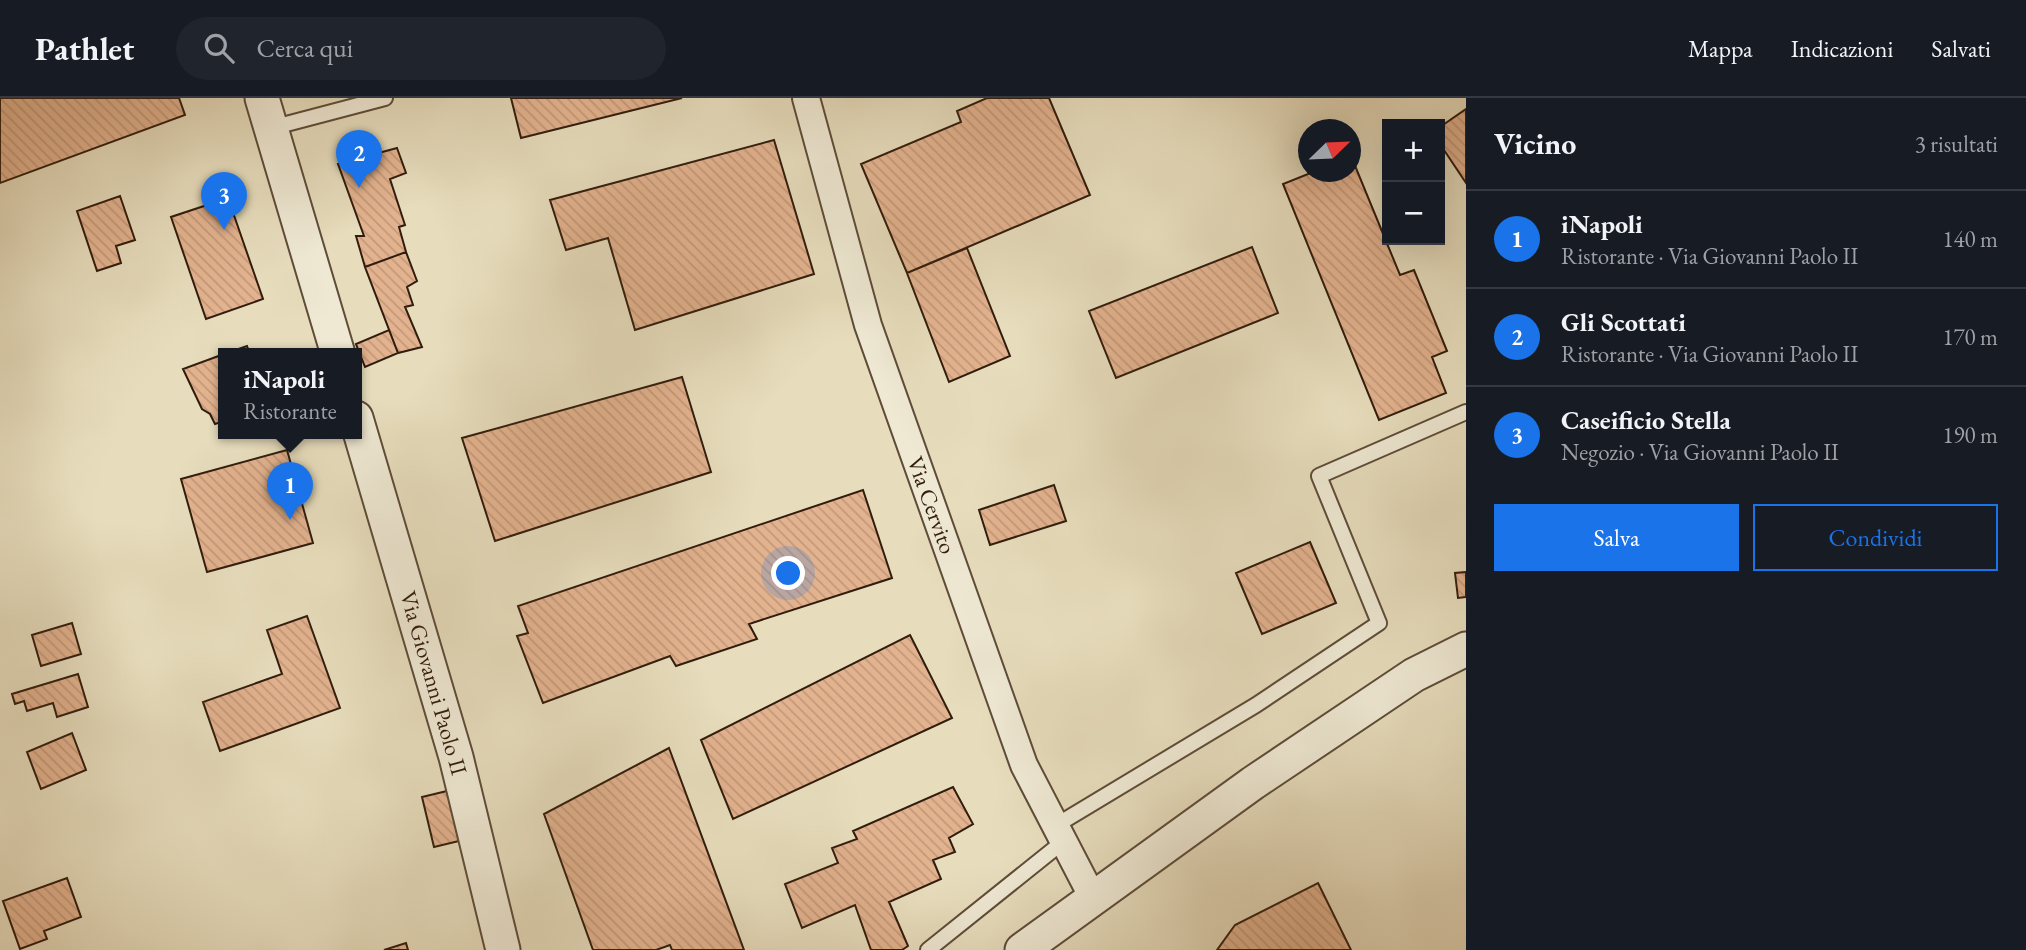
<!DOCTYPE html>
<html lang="it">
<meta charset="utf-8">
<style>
:root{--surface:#171b24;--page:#20242c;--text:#f1f3f6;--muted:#9ea1a6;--line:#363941;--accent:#1a73e8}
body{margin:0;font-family:"EB Garamond",serif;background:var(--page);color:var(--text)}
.controls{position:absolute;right:21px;top:21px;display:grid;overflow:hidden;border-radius:0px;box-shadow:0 7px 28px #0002}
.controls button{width:63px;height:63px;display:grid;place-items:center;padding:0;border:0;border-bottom:2px solid var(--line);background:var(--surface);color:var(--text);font:35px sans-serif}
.compass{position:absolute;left:1298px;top:21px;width:63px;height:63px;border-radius:50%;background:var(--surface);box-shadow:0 7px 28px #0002;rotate:67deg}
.you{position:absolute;left:789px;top:476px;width:24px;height:24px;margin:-18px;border:5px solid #fff;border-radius:50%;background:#1a73e8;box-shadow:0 0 0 10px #1a73e833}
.badge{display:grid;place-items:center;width:46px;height:46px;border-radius:50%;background:var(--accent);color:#fff;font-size:23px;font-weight:700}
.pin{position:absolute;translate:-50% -58px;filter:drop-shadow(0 2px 4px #0008)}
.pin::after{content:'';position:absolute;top:37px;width:24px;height:21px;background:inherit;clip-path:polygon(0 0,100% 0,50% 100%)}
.popup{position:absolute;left:218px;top:250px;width:144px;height:91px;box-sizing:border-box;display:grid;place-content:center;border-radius:0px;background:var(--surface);filter:drop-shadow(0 2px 5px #0005);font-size:23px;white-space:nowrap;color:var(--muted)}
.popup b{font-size:26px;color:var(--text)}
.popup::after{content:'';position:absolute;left:50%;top:100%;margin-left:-14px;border:14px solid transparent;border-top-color:var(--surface)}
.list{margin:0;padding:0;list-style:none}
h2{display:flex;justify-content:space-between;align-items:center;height:91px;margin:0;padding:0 28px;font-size:30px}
h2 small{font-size:23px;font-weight:400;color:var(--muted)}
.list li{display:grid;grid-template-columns:46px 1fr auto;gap:21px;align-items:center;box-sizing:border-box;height:98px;padding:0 28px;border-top:2px solid var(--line)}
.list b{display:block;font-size:26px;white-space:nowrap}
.list p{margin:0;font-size:23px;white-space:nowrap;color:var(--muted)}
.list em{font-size:23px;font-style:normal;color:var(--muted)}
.actions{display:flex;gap:14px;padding:21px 28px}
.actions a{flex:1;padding:16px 0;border:2px solid var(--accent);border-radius:0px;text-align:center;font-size:24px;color:var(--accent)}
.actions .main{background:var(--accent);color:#fff}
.icon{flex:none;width:38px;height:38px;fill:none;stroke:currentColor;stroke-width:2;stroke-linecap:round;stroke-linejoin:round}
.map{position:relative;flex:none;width:1466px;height:852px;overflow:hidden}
header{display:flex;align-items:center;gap:42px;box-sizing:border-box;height:98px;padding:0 35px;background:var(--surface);border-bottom:2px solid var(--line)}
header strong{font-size:33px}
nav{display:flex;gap:38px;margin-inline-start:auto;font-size:24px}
.search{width:490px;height:63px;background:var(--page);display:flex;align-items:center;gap:18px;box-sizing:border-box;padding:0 24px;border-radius:38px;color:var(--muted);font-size:26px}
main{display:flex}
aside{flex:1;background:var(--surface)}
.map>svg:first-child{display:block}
.building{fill:url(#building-back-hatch);stroke:#311c0d;stroke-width:2}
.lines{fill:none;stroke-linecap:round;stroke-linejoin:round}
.service-casing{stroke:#5e4c39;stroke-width:18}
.minor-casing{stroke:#5e4c39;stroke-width:30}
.tertiary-casing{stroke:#5e4c39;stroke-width:37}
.service{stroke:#efe9d4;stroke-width:14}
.minor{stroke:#efe9d4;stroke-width:26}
.tertiary{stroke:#efe9d4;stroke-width:33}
.labels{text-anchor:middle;stroke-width:5;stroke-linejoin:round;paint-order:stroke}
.street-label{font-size:23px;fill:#311c0d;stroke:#efe9d4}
</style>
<header>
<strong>Pathlet</strong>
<div class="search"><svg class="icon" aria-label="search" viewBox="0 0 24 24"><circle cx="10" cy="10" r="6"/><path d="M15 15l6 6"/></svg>Cerca qui</div>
<nav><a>Mappa</a><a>Indicazioni</a><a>Salvati</a></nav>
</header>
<main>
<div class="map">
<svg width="1466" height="852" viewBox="0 0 1466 852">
<defs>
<pattern id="building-back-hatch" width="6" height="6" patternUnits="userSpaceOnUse" patternTransform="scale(1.75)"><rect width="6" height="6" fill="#e3b38f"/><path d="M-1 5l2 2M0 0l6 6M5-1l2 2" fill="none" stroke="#c3997a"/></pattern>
</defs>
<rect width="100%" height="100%" fill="#e7ddbd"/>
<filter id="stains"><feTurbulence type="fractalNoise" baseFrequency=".00286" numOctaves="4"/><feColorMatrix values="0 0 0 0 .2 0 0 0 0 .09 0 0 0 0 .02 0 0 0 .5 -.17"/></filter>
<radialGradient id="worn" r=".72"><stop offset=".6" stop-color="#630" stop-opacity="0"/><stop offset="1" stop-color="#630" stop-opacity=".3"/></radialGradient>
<path class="building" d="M0 0H179L185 17 0 85Z
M511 0H682L521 40Z
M987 0H1049L1090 97 907 175 861 66 961 24 957 13Z
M1466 11V85L1440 46V29Z
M774 42 814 176 635 232 608 140 566 152 550 102Z
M397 50 406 75 390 81 405 127 399 129 406 154 365 169 356 138H364L338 66Z
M1351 58 1400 177 1414 172 1447 253 1432 259 1446 295 1379 322 1283 86 1313 74H1350Z
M120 98 135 142 116 148 121 165 97 173 77 113Z
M228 100 263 201 206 221 171 119Z
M1252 149 1278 215 1116 280 1089 213Z
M967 150 1010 258 949 284 907 175Z
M406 154 417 183 407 189 413 207 405 209 422 249 398 255 365 169Z
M389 232 398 255 365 269 356 246Z
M247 248 250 256H224Z
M224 256V323L215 326 210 316 202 311 183 271Z
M682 279 711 374 495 443 462 340Z
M287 352 313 445 207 474 181 381Z
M1054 387 1066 423 990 447 979 412Z
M863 392 892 480 749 526 757 541 676 568 670 558 543 605 517 538 528 535 518 508Z
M1310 444 1336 505 1262 536 1236 475Z
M1466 474V499L1458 500 1455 475Z
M307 518 340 610 220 653 203 604 282 576 267 532Z
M72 525 81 556 41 568 32 537Z
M910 537 952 620 733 721 701 642Z
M78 576 88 609 57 619 53 605 27 613 24 603 15 606 12 596Z
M72 635 86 672 41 691 27 654Z
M669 650 744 852H672L670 847 656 852H593L544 716Z
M953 689 973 726 949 740 955 754 933 762 941 781 889 804 908 848 902 852H871L855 807 802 830 785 786 838 765 832 750 857 741 853 733Z
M447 693 459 743 434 749 422 699Z
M67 780 81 819 44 833 47 841 20 851 3 803Z
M1318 785 1351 852H1217L1235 827Z
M406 845 408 852H384Z"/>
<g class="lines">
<g class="service-casing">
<path id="service" d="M271 30 385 0
M1055 728 1256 607 1379 525 1319 378 1466 314
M928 852 1064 743"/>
</g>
<g class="minor-casing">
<path id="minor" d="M806 0 868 227 1024 667 1093 800"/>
</g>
<g class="tertiary-casing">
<path id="tertiary" d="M262 0 338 256
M356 320 456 659 503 852
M1022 852 1253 685 1414 577 1466 551"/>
</g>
<use href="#service" class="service"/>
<use href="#minor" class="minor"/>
<use href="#tertiary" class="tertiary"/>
</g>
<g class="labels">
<g class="street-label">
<text transform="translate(932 407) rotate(70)" y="8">Via Cervito</text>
<text transform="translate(434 585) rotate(74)" y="8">Via Giovanni Paolo II</text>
</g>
</g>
<rect width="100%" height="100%" filter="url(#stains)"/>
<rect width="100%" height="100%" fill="url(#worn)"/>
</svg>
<div class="controls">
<button>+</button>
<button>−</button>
</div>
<svg class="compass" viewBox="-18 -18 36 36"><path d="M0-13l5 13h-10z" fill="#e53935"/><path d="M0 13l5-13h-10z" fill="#9ea1a6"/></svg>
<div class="you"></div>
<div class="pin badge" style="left:290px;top:422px">1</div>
<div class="popup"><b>iNapoli</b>Ristorante</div>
<div class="pin badge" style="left:359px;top:90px">2</div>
<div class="pin badge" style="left:224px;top:132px">3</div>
</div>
<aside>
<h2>Vicino<small>3 risultati</small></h2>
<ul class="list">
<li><span class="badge">1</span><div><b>iNapoli</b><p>Ristorante · Via Giovanni Paolo II</p></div><em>140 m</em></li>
<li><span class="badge">2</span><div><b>Gli Scottati</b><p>Ristorante · Via Giovanni Paolo II</p></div><em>170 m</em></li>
<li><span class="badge">3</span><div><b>Caseificio Stella</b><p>Negozio · Via Giovanni Paolo II</p></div><em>190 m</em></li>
</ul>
<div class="actions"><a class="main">Salva</a><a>Condividi</a></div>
</aside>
</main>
